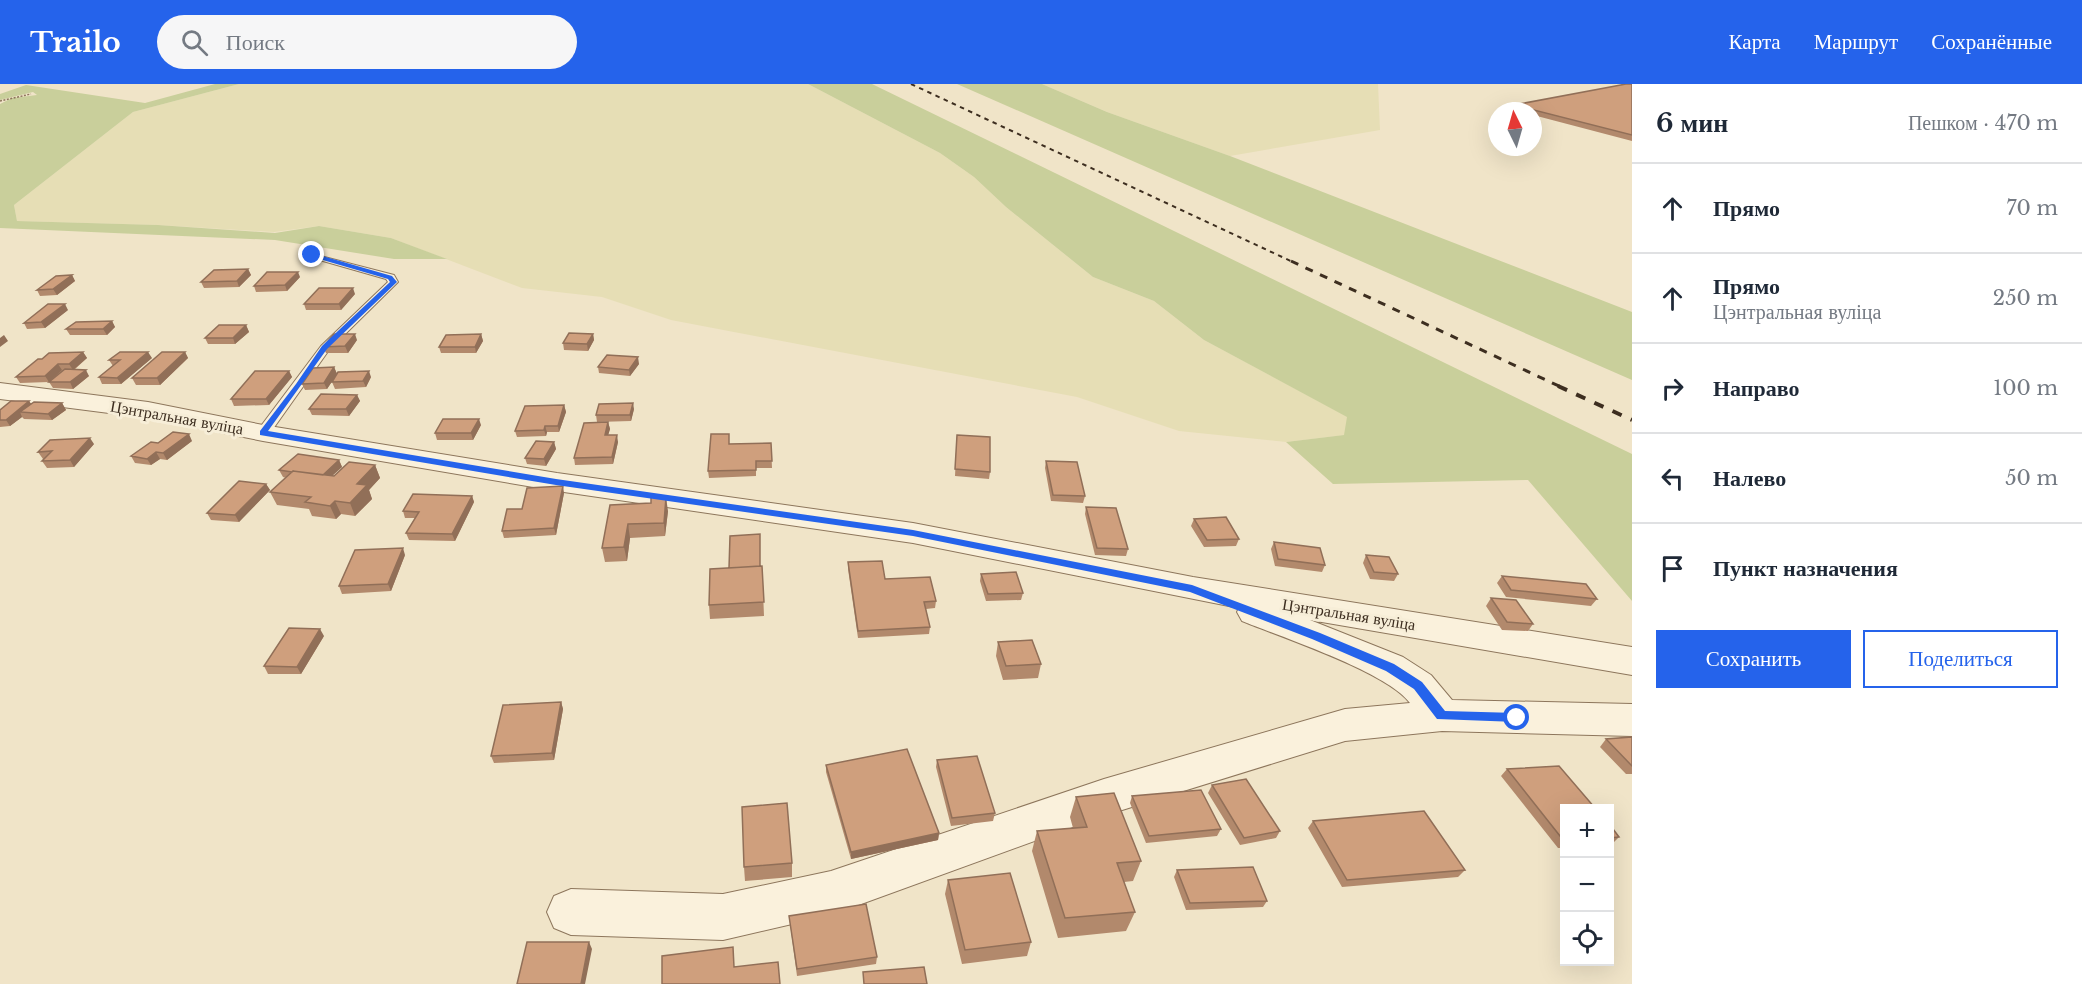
<!DOCTYPE html>
<html lang="ru">
<meta charset="utf-8">
<style>
:root{--surface:#fff;--page:#f6f6f7;--text:#1f2937;--muted:#747a83;--line:#e0e1e3;--accent:#2563eb}
body{margin:0;font-family:"Libre Baskerville",serif;background:var(--page);color:var(--text)}
.controls{position:absolute;right:18px;bottom:18px;display:grid;overflow:hidden;border-radius:0px;box-shadow:0 6px 24px #0002}
.controls button{width:54px;height:54px;display:grid;place-items:center;padding:0;border:0;border-bottom:2px solid var(--line);background:var(--surface);color:var(--text);font:30px sans-serif}
.compass{position:absolute;left:1488px;top:18px;width:54px;height:54px;border-radius:50%;background:var(--surface);box-shadow:0 6px 24px #0002;rotate:355deg}
.stop{position:absolute;width:18px;height:18px;margin:-14px;border:4px solid #2563eb;border-radius:50%;background:#fff}
.stop.end{background:#2563eb;border-color:#fff;box-shadow:0 2px 6px #0008}
.list{margin:0;padding:0;list-style:none}
h2{display:flex;justify-content:space-between;align-items:center;height:78px;margin:0;padding:0 24px;font-size:26px}
h2 small{font-size:20px;font-weight:400;color:var(--muted)}
.list li{display:grid;grid-template-columns:39px 1fr auto;gap:18px;align-items:center;box-sizing:border-box;height:90px;padding:0 24px;border-top:2px solid var(--line)}
.list b{display:block;font-size:22px;white-space:nowrap}
.list p{margin:0;font-size:20px;white-space:nowrap;color:var(--muted)}
.list em{font-size:20px;font-style:normal;color:var(--muted)}
.actions{display:flex;gap:12px;padding:18px 24px}
.actions a{flex:1;padding:14px 0;border:2px solid var(--accent);border-radius:0px;text-align:center;font-size:21px;color:var(--accent)}
.actions .main{background:var(--accent);color:#fff}
.icon{flex:none;width:33px;height:33px;fill:none;stroke:currentColor;stroke-width:2;stroke-linecap:round;stroke-linejoin:round}
.map{position:relative;flex:none;width:1632px;height:900px;overflow:hidden}
header{display:flex;align-items:center;gap:36px;box-sizing:border-box;height:84px;padding:0 30px;background:var(--accent);color:#fff}
header strong{font-size:28px}
nav{display:flex;gap:33px;margin-inline-start:auto;font-size:21px}
.search{width:420px;height:54px;background:var(--page);display:flex;align-items:center;gap:15px;box-sizing:border-box;padding:0 21px;border-radius:33px;color:var(--muted);font-size:22px}
main{display:flex}
aside{flex:1;background:var(--surface)}
.map>svg:first-child{display:block}
.farmland{fill:#e6deb5}
.green{fill:#c9cf9b}
.lines{fill:none;stroke-linecap:round;stroke-linejoin:round}
.lane-casing{stroke:#8d765c;stroke-width:2}
.street-casing{stroke:#8d765c;stroke-width:2}
.path{stroke:#8d765c;stroke-width:1.5;stroke-dasharray:2 1.5;stroke-linecap:butt}
.lane{fill:#faf1dc;fill-rule:evenodd}
.street{fill:#faf1dc;fill-rule:evenodd}
.rail-far2{stroke:#3d2e20;stroke-width:2;stroke-dasharray:4.5 4.5;stroke-linecap:butt}
.rail-far1{stroke:#3d2e20;stroke-width:3;stroke-dasharray:8 8;stroke-linecap:butt}
.rail{stroke:#3d2e20;stroke-width:4;stroke-dasharray:10 10;stroke-linecap:butt}
.wall{fill:#b2896c}
.shaded-wall{fill:#916f58}
.building{fill:#cf9f7d;stroke:#916f58;stroke-width:1.5}
.route{fill:#2563eb}
.labels{text-anchor:middle;stroke-width:6;stroke-linejoin:round;paint-order:stroke}
.street-label{font-size:16px;fill:#3d2e20;stroke:#f7eed8}
</style>
<header>
<strong>Trailo</strong>
<div class="search"><svg class="icon" aria-label="search" viewBox="0 0 24 24"><circle cx="10" cy="10" r="6"/><path d="M15 15l6 6"/></svg>Поиск</div>
<nav><a>Карта</a><a>Маршрут</a><a>Сохранённые</a></nav>
</header>
<main>
<div class="map">
<svg width="1632" height="900" viewBox="0 0 1632 900">
<rect width="100%" height="100%" fill="#f0e4c8"/>
<path class="farmland" d="M239 0H808L940 69 974 93 1006 123 1093 193 1154 217 1204 256 1348 333 1345 351 1286 358 1179 347 1077 313 671 236 602 213 522 204 391 154 319 142 274 148 158 141 17 137 14 121 133 28Z
M1042 0H1378L1380 46 1230 72 1107 28Z"/>
<path class="green" d="M215 0H239L133 28 14 121 17 137 158 141 275 149 319 142 391 154 447 175H394L275 156 0 144V20L12 14 37 11 33 8 0 16V10L26 1 145 19Z
M808 0H872L1632 370V517L1528 396 1333 400 1286 358 1344 351 1347 333 1204 256 1154 217 1093 193 1006 123 974 93 940 69Z
M957 0H1042L1107 28 1230 72 1632 228V296Z"/>
<g class="lines">
<g class="lane-casing">
<path id="lane" d="M309 169 394 191 398 198 329 266 268 352H258L256 349 258 346 321 262 388 198 386 195 309 173Z"/>
</g>
<g class="street-casing">
<path id="street" d="M0 299 148 318 263 341 557 389 913 439 1193 493 1632 563V591L1310 536 1403 573 1431 591 1452 616 1632 620V652L1442 647 1345 657 1106 731 831 831 723 856 571 851 554 844 547 828 554 812 571 805 723 810 831 787 1104 695 1345 625 1410 619C1387 588 1281 553 1242 537L1237 528 1239 524 913 459 557 407 263 357 148 334 0 315Z"/>
</g>
<path class="path" d="M0 17 31 10"/>
<use href="#lane" class="lane"/>
<use href="#street" class="street"/>
<path class="rail-far2" d="M911 0 1295 179"/>
<path class="rail-far1" d="M1291 177 1561 303"/>
<path class="rail" d="M1558 302 1632 336"/>
</g>
<path class="wall" d="M1632 0V57L1533 31V27H1520L1512 25 1514 21Z
M248 185 251 191 239 203 204 204 201 198Z
M72 191 75 197 57 211 40 212 37 206Z
M300 193 287 207 256 208 254 202Z
M355 210 341 226H306L304 220Z
M68 226 45 244 27 245 24 239Z
M112 237 115 243 107 251H70L66 245Z
M246 241 249 248 235 260H208L205 254Z
M481 250 483 257 476 269H441L439 263Z
M593 250 594 256 588 267 564 266 563 259Z
M357 256 348 269H326L323 263Z
M83 268 87 274 74 286 89 292 73 305 53 304 49 298 20 299 16 293 42 275Z
M185 268 188 274 160 301H136L132 294Z
M152 274 121 300H102L99 293 113 282 109 276Z
M639 280 630 292 599 289 598 283Z
M334 283 337 290 327 305 305 306 302 300Z
M289 287 292 293 269 321 234 322 231 315Z
M371 293 366 303 335 305 332 298Z
M357 311 360 317 349 332 312 331 309 325Z
M29 317 31 320 62 319 66 326 52 336 24 335 22 333 10 342 0 343V326Z
M564 321 566 328 559 348H547L546 352 517 353 515 347Z
M634 325 631 337 597 338 596 331Z
M608 338 610 345 608 351 618 358 613 380 575 381 574 374Z
M481 341 473 356H437L435 349Z
M957 351 990 388 989 395 955 392Z
M192 357 167 376 160 375 151 381 135 379 131 372 158 359Z
M554 358 556 365 546 382 527 380 525 374Z
M771 359 772 384H756V392L709 394 708 387 730 360Z
M94 360 74 383 47 384 42 377 44 375H43L38 368Z
M339 376 342 383 332 392 375 381 380 394 369 406 372 415 355 432 341 430 336 435 312 432 309 425 277 421 270 408 286 394 283 393 279 386Z
M1046 377 1085 412 1083 419 1051 417 1045 384Z
M266 400 270 406 239 438 211 436 207 429Z
M564 409 556 451 504 454 502 447 522 425Z
M472 412 474 418 455 457 409 456 406 449 415 434H405L403 427Z
M610 421 668 427 665 452 630 454 627 477 605 478 602 464Z
M1086 423 1128 465 1126 472 1095 471 1085 430Z
M1194 435 1239 455 1236 462 1204 463 1191 442Z
M1274 458 1325 481 1322 488 1275 482 1271 465Z
M405 471 391 507 342 510 339 502Z
M1366 471 1398 490 1394 497 1370 495 1363 479Z
M848 478 936 517 935 524 926 525 930 543 929 550 858 554 848 485Z
M760 482H762L764 532 710 535 709 521Z
M981 490 1023 509 1021 516 986 517 980 497Z
M1502 492 1597 515 1591 522 1506 513 1497 499Z
M1491 514 1533 540 1528 547 1502 546 1486 522Z
M324 552 301 590H268L264 582Z
M998 558 1041 580 1038 594 1003 596 996 572Z
M561 618 563 625 554 676 494 679 491 672Z
M1632 653V690H1626L1600 663 1606 655Z
M937 676 995 729 993 737 951 742 936 683Z
M826 681 939 749 938 756 851 775 826 688Z
M1507 685 1564 724V764H1558L1501 692Z
M1212 701 1280 747 1276 754 1240 761 1208 709Z
M1132 712 1221 745 1217 752 1146 759 1130 719Z
M1076 713 1141 777 1133 797 1124 798 1135 828 1126 847 1058 854 1032 767 1037 747 1073 744 1070 733Z
M1313 737 1465 786 1458 793 1342 803 1308 744Z
M1610 741 1619 753 1612 760H1610Z
M792 779V793L745 797 744 783Z
M1177 786 1267 817 1263 823 1186 826 1174 793Z
M948 796 1031 858 1027 872 962 880 945 810Z
M789 832 877 873 876 880 797 892Z"/>
<path class="shaded-wall" d="M248 185 251 191 239 203 237 197Z
M298 188 300 193 287 207 285 201Z
M72 191 75 197 57 211 53 205Z
M353 204 355 210 341 226 339 220Z
M65 220 68 226 45 244 41 238Z
M112 237 115 243 107 251 103 245Z
M246 241 249 248 235 260 233 254Z
M355 250 357 256 348 269 345 262Z
M481 250 483 257 476 269 475 263Z
M593 250 594 256 588 267 587 260Z
M4 251 8 257 0 263V254Z
M83 268 87 274 73 286 69 280Z
M148 268 152 274 121 300 117 294Z
M185 268 188 274 160 301 157 294Z
M638 273 639 280 630 292 629 286Z
M58 280 62 286 49 298 45 292Z
M334 283 337 290 327 305 324 299Z
M86 286 89 292 73 305 70 298Z
M289 287 292 293 269 321 266 315Z
M369 287 371 293 366 303 363 297Z
M357 311 360 317 349 332 346 325Z
M29 317 33 323 20 328 22 333 10 342 6 336Z
M62 319 66 326 52 336 48 330Z
M633 319 634 325 631 337 630 331Z
M564 321 566 328 559 348 558 342Z
M479 335 481 341 473 356 471 349Z
M608 338 610 345 606 358 605 351Z
M545 342 547 348 546 352 544 346Z
M189 350 192 357 167 376 163 369Z
M617 351 618 358 613 380 612 373Z
M90 354 94 360 74 383 70 376Z
M554 358 556 365 546 382 544 375Z
M156 368 160 375 151 381 147 375Z
M339 376 342 383 324 399 321 393Z
M375 381 380 394 369 406 372 415 355 432 350 419 357 400Z
M266 400 270 406 239 438 235 431Z
M563 402 564 409 556 451 554 444Z
M472 412 474 418 455 457 452 450Z
M666 413 668 427 665 452 664 439Z
M335 417 341 430 336 435 330 422Z
M628 440 630 454 627 477 624 463Z
M403 464 405 471 391 507 388 500Z
M320 545 324 552 301 590 297 583Z
M561 618 563 625 554 676 552 669Z
M939 749 938 756 851 775V768Z
M589 858 592 865 585 900H581Z"/>
<path class="building" d="M1626 0H1632V51L1514 21Z
M248 185 237 197 201 198 214 186Z
M267 188H298L285 201 254 202Z
M72 191 53 205 37 206 56 192Z
M319 204H353L339 220H304Z
M48 220H65L41 238 24 239Z
M112 237 103 245H66L76 238Z
M219 241H246L233 254H205Z
M569 249 593 250 587 260 563 259Z
M334 250H355L345 262 323 263Z
M481 250 475 263H439L446 251Z
M83 268 69 280H58L45 292 16 293 38 275H42L49 269Z
M120 268H148L117 294 99 293 120 276H109Z
M162 268H185L157 294H132Z
M607 271 638 273 629 286 598 283Z
M334 283 324 299 302 300 313 284Z
M65 285 86 286 70 298H49Z
M255 287H289L266 315H231Z
M369 287 363 297 332 298 338 288Z
M321 310 357 311 346 325H309Z
M11 317H29L6 336H0V326Z
M34 318 62 319 48 330 20 328Z
M633 319 630 331H596L599 320Z
M564 321 558 342H545L544 346 515 347 525 322Z
M443 335H479L471 349H435Z
M608 338 605 351H617L612 373 574 374 584 339Z
M173 348 189 350 163 369 156 368 147 375 131 372 151 358 158 359Z
M711 350H729V360L771 359 772 377H756V386L708 387Z
M957 351 990 353V388L955 385Z
M90 354 70 376 42 377 52 367 38 368 50 356Z
M536 357 554 358 544 375 525 374Z
M298 370 339 376 323 391 293 387 292 388 279 386Z
M1046 377 1077 378 1085 412 1053 411Z
M349 378 375 381 357 400 367 401 350 419 335 417 330 422 305 418 311 413 270 408 293 387 334 392Z
M239 397 266 400 235 431 207 429Z
M563 402 554 444 502 447 507 425H522L527 404Z
M413 410 472 412 452 450 406 449 419 428 403 427Z
M651 413H666L664 439 628 440 624 463 602 464 610 421 651 419Z
M1086 423 1116 424 1128 465 1097 464Z
M1226 433 1239 455 1207 456 1194 435Z
M760 450V482L729 484 730 452Z
M1274 458 1320 464 1325 481 1278 475Z
M403 464 388 500 339 502 355 466Z
M1366 471 1389 473 1398 490 1374 488Z
M882 477 885 495 930 493 936 517 924 518 930 543 858 547 848 478Z
M762 482 764 518 709 521 710 485Z
M1016 488 1023 509 988 510 981 490Z
M1502 492 1586 500 1597 515 1511 506Z
M1491 514 1516 516 1533 540 1507 538Z
M289 544 320 545 297 583 264 582Z
M1032 556 1041 580 1006 582 998 558Z
M561 618 552 669 491 672 503 621Z
M1632 653V682L1606 655Z
M907 665 939 749 851 768 826 681Z
M977 672 995 729 952 734 937 676Z
M1559 682 1595 724H1564V757L1507 685Z
M1246 695 1280 747 1244 754 1212 701Z
M1201 706 1221 745 1149 752 1132 712Z
M1114 709 1141 777 1117 779 1135 828 1065 834 1037 747 1087 743 1076 713Z
M787 719 792 779 744 783 742 723Z
M1424 727 1465 786 1347 796 1313 737Z
M1610 741 1619 753 1610 754Z
M1253 783 1267 817 1190 819 1177 786Z
M1010 789 1031 858 965 866 948 796Z
M866 820 877 873 797 885 789 832Z
M527 858H589L581 900H517Z
M733 863 734 883 778 878 780 900H662V872Z
M924 883 927 900H864L863 888Z"/>
<path class="route" d="M312 169 392 192 397 198 327 265 268 347 556 395 913 446 1192 501 1320 549 1394 580 1422 598 1445 627 1517 629 1523 634 1517 638 1437 635 1414 605 1386 587 1312 555 1190 508 913 452 556 401 260 351V347L296 300 322 262 390 198 388 195 309 172Z"/>
<g class="labels">
<g class="street-label">
<text transform="translate(177 333) rotate(10)" y="6">Цэнтральная вуліца</text>
<text transform="translate(1349 530) rotate(9)" y="6">Цэнтральная вуліца</text>
</g>
</g>
</svg>
<div class="controls">
<button>+</button>
<button>−</button>
<button><svg class="icon" aria-label="locate" viewBox="0 0 24 24"><circle cx="12" cy="12" r="6"/><path d="M12 2v4M12 18v4M2 12h4M18 12h4"/></svg></button>
</div>
<svg class="compass" viewBox="-18 -18 36 36"><path d="M0-13l5 13h-10z" fill="#e53935"/><path d="M0 13l5-13h-10z" fill="#747a83"/></svg>
<div class="stop" style="left:1517px;top:634px"></div>
<div class="stop end" style="left:312px;top:171px"></div>
</div>
<aside>
<h2>6 мин<small>Пешком · 470 m</small></h2>
<ul class="list">
<li><svg class="icon" aria-label="ahead" viewBox="0 0 24 24"><path d="M12 20V5M6 11l6-6 6 6"/></svg><div><b>Прямо</b></div><em>70 m</em></li>
<li><svg class="icon" aria-label="ahead" viewBox="0 0 24 24"><path d="M12 20V5M6 11l6-6 6 6"/></svg><div><b>Прямо</b><p>Цэнтральная вуліца</p></div><em>250 m</em></li>
<li><svg class="icon" aria-label="right" viewBox="0 0 24 24"><path d="M7 20v-9h11M14 6l5 5-5 5"/></svg><div><b>Направо</b></div><em>100 m</em></li>
<li><svg class="icon" aria-label="left" viewBox="0 0 24 24"><path d="M17 20v-9H6M10 6l-5 5 5 5"/></svg><div><b>Налево</b></div><em>50 m</em></li>
<li><svg class="icon" aria-label="arrive" viewBox="0 0 24 24"><path d="M6 21V4h12l-3 4 3 4H6"/></svg><div><b>Пункт назначения</b></div></li>
</ul>
<div class="actions"><a class="main">Сохранить</a><a>Поделиться</a></div>
</aside>
</main>
